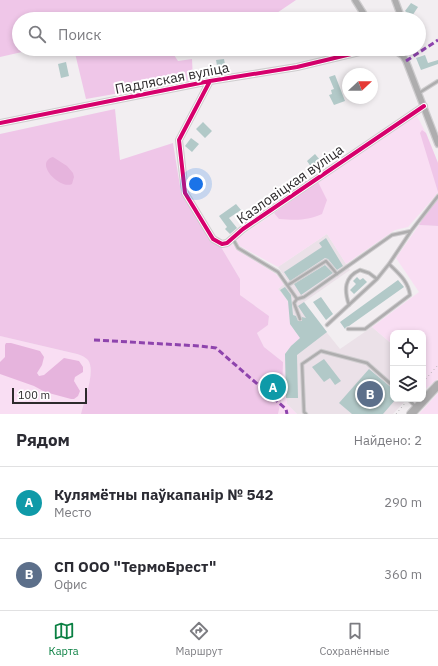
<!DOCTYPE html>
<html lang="ru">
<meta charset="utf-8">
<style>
:root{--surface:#fff;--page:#f2f2f3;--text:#2b2b33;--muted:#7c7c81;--line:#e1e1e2;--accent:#0b8043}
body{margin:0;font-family:"IBM Plex Sans",sans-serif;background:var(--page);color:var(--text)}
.controls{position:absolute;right:12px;bottom:12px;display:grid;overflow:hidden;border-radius:8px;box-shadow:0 2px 6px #0003}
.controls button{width:36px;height:36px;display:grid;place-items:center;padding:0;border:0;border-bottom:1px solid var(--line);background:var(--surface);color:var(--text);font:20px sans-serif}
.compass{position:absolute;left:342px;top:68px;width:36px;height:36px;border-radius:50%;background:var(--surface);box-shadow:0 2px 6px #0003;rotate:68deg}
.scale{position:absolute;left:12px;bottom:10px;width:75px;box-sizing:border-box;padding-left:4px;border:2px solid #2d2a2c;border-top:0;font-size:11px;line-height:14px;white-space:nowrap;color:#2d2a2c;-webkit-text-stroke:3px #fff;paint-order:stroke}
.you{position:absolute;left:196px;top:184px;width:14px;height:14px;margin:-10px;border:3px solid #fff;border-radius:50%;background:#1a73e8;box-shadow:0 0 0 6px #1a73e833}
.badge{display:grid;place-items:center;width:26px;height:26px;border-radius:50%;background:var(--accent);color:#fff;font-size:13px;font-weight:700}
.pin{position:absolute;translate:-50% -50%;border:2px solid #fff;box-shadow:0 1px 4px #0006}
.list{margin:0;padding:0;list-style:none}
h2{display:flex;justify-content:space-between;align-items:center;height:52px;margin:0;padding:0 16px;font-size:17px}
h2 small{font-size:13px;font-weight:400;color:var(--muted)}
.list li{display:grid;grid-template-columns:26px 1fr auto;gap:12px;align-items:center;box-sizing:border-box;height:72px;padding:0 16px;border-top:1px solid var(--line)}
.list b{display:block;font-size:15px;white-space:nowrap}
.list p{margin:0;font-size:13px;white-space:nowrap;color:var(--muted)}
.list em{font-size:13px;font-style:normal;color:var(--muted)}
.icon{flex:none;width:22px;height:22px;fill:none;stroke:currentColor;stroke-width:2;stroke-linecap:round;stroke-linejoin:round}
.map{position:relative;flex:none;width:438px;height:414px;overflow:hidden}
.search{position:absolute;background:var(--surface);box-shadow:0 2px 6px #0003;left:12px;right:12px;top:12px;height:44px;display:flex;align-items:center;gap:10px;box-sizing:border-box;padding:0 14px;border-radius:22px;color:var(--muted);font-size:15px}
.sheet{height:196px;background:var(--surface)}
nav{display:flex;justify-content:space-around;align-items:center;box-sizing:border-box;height:56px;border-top:1px solid var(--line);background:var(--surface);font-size:11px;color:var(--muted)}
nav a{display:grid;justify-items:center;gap:2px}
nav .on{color:var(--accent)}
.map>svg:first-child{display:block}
.built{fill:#ebe1e8}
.green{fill:#f9def3}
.forest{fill:#efc6e8}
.water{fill:#e6b4dd}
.building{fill:#b2c9c8}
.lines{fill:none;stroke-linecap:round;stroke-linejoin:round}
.service-casing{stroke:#ceccce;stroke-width:4.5}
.minor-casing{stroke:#ceccce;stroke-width:8}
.secondary-casing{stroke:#ceccce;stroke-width:10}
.path{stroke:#b1aeb0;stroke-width:1;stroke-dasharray:1 3;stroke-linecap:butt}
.service{stroke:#aeadae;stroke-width:2.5}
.minor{stroke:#aeadae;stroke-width:5.5}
.secondary{stroke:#adacad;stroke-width:8}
.quiet{stroke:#8e44ad;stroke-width:3;stroke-dasharray:6 3;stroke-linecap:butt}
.cycleway-casing{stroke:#fff;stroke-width:6}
.cycleway{stroke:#d6006c;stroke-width:4}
.labels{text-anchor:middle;stroke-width:4;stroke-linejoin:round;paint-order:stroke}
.street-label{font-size:14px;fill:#2d2a2c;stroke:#fff}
</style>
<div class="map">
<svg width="438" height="414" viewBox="0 0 438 414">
<rect width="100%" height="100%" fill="#f2eef1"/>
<path class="built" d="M327 234 350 270 304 302 317 320 297 334 290 324 289 303 278 289 288 281 278 267Z
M320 324 340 349 372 327 393 345V399H407L393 414H297L287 404 285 354 291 346Z"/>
<path class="green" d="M416 114 426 133 438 163V193L408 227 395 230 346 264 327 234 278 267 238 245 237 239Z
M419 225 438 226V379L423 391V380L427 375 423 372V333H393V345L372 327 419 292 396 258Z
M232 244 238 250 276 274 284 284 278 289 289 303 290 324 297 334 320 324 291 346 285 354 287 404 297 414H278L282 396 283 362 264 347 257 333 268 325 269 316 240 295V279L221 247H227Z
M0 336 77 354C81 355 85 357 88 360 96 371 84 401 81 414H0Z
M438 393V414H419Z"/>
<path class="forest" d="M0 0H296L268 19H19V49H25L22 52 0 57Z
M74 49H186L174 55 178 61 192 59 193 80 86 99Z
M115 109 120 160 173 143 181 192 210 239 221 247 240 279V295L269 316 268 325 257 333 264 347 283 362 282 396 278 414H81C84 401 96 371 88 360 85 357 81 355 77 354L0 336V134Z
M422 130 426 133 438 163V192L420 133Z
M318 182 327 200 322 214C307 221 295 220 279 219L274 213Z
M438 199V226L419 225 426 213Z"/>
<path class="water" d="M53 157 67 166 73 173 74 177 72 184C61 190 33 163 53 157Z
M6 343H11L40 351 44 357 42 365 37 373 39 376 44 375 64 358 79 361 83 367V372L75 377 74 381 80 391 78 396 74 399H71L45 392 34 386 0 374V362L5 357V345Z"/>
<path class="building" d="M411 3 418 7 412 16 405 11Z
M425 55 428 63 438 60V64L421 70 416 58Z
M224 59 226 70 218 71 216 60Z
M66 62 69 76 61 78 58 64Z
M335 75 345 101 334 105 329 95 332 94 331 90 334 89 329 77Z
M203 122 212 131 205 138 196 129Z
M191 138 199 144 192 152 185 146Z
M315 154 320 160 317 162 322 169 316 174 307 161Z
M298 175 300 178 303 176 307 181 282 197 276 189 281 186 283 188Z
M236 204 241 210 229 218 237 228 230 234 225 229 227 227 219 216Z
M326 238 343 266 337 270 328 259 325 258 290 281 284 272 322 247 319 243Z
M325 265 333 273 301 295 294 284Z
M357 277 360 280 363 278 367 282 354 294 350 290 356 284 353 281Z
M398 280 404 287 349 326 346 327 345 329 340 322Z
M285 287 291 295 293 315 296 316 298 321H302V317L306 318 298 306 304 302 327 332 297 355 298 398H286L285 354 291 346 300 338 290 324 288 301 280 290Z
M321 297 333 314 326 320 313 302Z
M324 359 341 381 335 385 330 378 324 382 312 367Z
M369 369 393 389V399H396L383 414H352L339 403Z"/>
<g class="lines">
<g class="service-casing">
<path id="service" d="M419 93 438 81
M233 239 238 248 278 272 297 299 294 303 300 319
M288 285 326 261 337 274
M297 299 304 297 392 235 411 231
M349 305C344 290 344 277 360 270L369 273 377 279
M327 325 377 279 389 264 411 231 438 196
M348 329H365L410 295C408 281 399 274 389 264
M408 399 416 407
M306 414 304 412 302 364 321 351 367 363 393 386"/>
</g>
<g class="minor-casing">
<path id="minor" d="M355 0 367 19
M395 0 402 19
M393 49 403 56 406 61 438 144
M210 81 179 140 185 193 213 239 222 244 227 243 243 229 424 106
M0 123 210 81 297 67 372 49"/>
</g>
<g class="secondary-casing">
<path id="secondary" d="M411 414 438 385"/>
</g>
<path class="path" d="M423 382 438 365
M396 414 406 402"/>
<use href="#service" class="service"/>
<use href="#minor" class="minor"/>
<use href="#secondary" class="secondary"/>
<path class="quiet" d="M406 61 438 40
M94 340 200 346 216 348 286 409 287 414"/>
<g class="cycleway-casing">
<path id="cycleway" d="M210 81 179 140 185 193 213 239 222 244 227 243 243 229 424 106
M0 123 210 81 297 67 372 49"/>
</g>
<use href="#cycleway" class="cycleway"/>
</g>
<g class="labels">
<g class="street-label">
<text transform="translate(172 78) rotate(-11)" y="5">Падляская вуліца</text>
<text transform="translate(290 184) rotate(-35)" y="5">Казловіцкая вуліца</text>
</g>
</g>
</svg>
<div class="controls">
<button><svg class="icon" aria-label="locate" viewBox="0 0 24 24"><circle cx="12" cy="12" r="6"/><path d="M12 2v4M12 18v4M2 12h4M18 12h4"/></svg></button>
<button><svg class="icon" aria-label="layers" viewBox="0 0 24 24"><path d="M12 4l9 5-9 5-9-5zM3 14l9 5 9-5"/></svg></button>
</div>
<svg class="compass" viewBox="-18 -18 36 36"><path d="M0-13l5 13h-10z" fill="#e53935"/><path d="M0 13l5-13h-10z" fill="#7c7c81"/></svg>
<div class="scale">100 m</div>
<div class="you"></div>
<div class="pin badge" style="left:273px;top:387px;background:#0f9aa8">A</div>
<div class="pin badge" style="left:370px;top:394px;background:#5c6f8a">B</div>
<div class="search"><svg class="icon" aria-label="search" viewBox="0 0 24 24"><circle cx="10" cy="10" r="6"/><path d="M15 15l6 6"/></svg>Поиск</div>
</div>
<section class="sheet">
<h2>Рядом<small>Найдено: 2</small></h2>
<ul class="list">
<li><span class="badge" style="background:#0f9aa8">A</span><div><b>Кулямётны паўкапанір № 542</b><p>Место</p></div><em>290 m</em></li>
<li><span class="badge" style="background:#5c6f8a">B</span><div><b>СП ООО &quot;ТермоБрест&quot;</b><p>Офис</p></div><em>360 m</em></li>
</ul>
</section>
<nav>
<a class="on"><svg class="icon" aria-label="map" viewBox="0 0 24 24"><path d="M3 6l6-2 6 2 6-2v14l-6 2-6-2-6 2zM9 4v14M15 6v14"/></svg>Карта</a>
<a><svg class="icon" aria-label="directions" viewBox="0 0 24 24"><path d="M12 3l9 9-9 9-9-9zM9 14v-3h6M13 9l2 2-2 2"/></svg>Маршрут</a>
<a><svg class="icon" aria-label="saved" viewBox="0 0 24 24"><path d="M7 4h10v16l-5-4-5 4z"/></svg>Сохранённые</a>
</nav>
